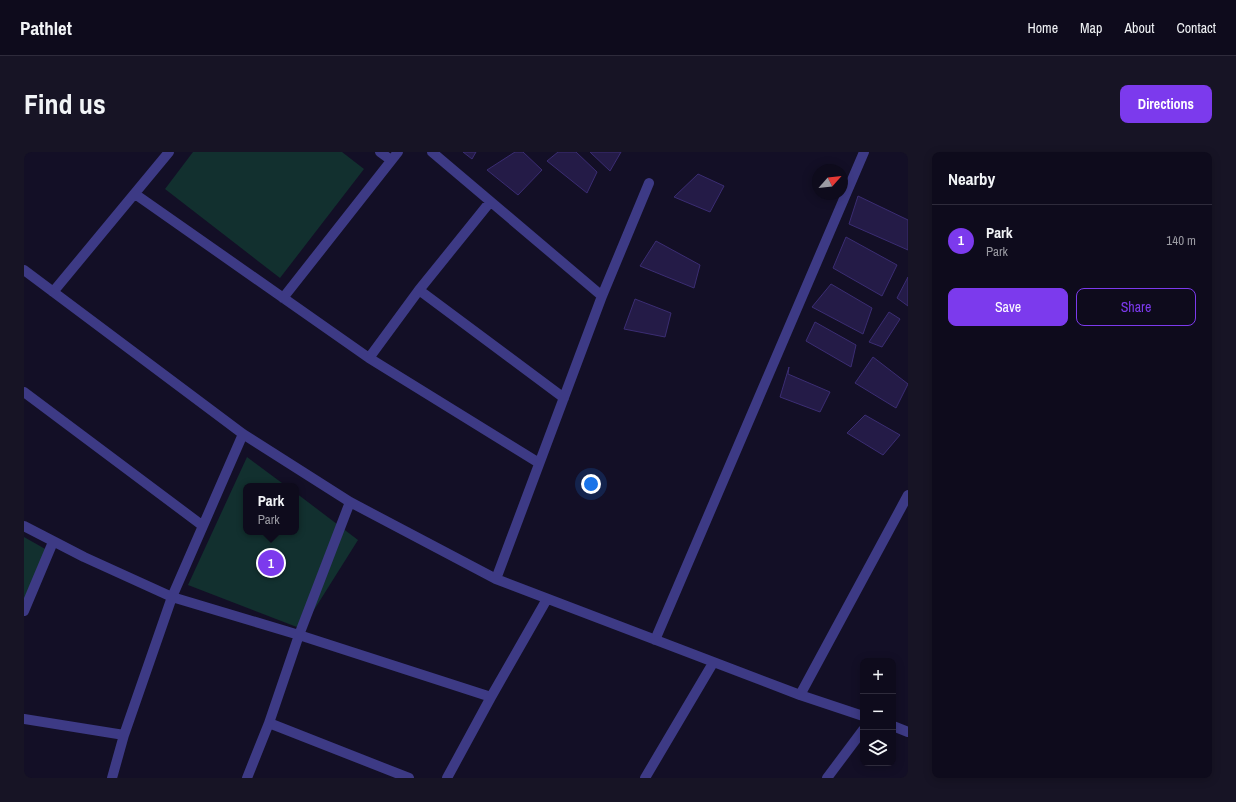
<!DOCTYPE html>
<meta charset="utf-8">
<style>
:root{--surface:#0e0b1c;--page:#171425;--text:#f1f3f6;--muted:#9b9ba3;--line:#2e2b3b;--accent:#7c3aed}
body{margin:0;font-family:"Archivo Narrow",sans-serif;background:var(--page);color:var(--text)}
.controls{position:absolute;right:12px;bottom:12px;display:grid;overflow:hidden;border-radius:8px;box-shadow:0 2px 10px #0003}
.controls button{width:36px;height:36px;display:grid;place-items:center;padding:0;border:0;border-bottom:1px solid var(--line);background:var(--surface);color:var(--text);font:20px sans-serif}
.compass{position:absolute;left:788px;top:12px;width:36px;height:36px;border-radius:50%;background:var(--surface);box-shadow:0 2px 10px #0003;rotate:63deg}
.you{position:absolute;left:567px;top:332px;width:14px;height:14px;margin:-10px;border:3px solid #fff;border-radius:50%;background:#1a73e8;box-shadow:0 0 0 6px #1a73e833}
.badge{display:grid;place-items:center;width:26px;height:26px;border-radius:50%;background:var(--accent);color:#fff;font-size:13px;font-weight:700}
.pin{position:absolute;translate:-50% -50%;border:2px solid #fff;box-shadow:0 1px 4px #0006}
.popup{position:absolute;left:219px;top:331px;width:56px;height:52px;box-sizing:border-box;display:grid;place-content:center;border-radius:8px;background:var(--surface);filter:drop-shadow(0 1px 3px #0005);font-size:13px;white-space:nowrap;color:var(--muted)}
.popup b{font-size:15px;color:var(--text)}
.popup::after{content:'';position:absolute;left:50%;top:100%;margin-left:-8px;border:8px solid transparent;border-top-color:var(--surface)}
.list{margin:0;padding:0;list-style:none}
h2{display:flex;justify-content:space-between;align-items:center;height:52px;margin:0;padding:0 16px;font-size:17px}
h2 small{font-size:13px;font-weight:400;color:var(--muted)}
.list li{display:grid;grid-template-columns:26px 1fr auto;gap:12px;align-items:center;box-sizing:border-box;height:72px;padding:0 16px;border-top:1px solid var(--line)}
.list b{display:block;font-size:15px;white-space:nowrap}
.list p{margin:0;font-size:13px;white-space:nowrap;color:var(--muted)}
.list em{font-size:13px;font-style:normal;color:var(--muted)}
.actions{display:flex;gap:8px;padding:12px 16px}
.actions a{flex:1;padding:9px 0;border:1px solid var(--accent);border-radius:8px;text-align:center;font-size:14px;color:var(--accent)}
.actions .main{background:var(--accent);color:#fff}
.icon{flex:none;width:22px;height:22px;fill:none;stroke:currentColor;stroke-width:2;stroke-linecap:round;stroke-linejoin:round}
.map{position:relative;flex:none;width:884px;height:626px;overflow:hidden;border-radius:8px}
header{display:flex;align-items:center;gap:24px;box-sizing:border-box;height:56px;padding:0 20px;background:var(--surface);border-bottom:1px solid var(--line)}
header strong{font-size:19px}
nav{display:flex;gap:22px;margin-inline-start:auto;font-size:14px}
.intro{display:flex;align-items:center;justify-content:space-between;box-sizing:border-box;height:96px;padding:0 24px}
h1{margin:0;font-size:28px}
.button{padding:10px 18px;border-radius:8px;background:var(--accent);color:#fff;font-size:14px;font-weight:700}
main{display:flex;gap:24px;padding:0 24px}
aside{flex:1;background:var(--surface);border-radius:8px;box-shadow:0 2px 10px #0003}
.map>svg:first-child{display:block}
.green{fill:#12302f}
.building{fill:#241b47;stroke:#3b2d73}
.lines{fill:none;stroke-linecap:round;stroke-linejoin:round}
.minor{stroke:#3d3a85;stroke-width:10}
</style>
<header>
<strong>Pathlet</strong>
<nav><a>Home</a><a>Map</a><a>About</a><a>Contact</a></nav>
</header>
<div class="intro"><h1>Find us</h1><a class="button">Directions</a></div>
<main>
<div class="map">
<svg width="884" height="626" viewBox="0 0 884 626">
<rect width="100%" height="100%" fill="#130f26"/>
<path class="green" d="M169 0H318L340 17 256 126 141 37Z
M223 305 262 334H222V380H272V341L334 388 278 477 164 433Z
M0 385 23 398 0 452Z"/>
<path class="building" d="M439 0H452L448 7Z
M491 0H499L518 18 494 43 463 18Z
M534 0H552L573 20 563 41 523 9Z
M566 0H597L586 19Z
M674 22 700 34 686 60 650 45Z
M834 44 884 68V98L825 72Z
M822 85 873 113 858 144 809 116Z
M632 89 676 113 670 136 616 114Z
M884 125V154L873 146Z
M807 132 848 156 839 182 788 155Z
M611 147 647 161 641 185 600 177Z
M865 160 876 167 858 195 845 190Z
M791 170 832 193 827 215 782 189Z
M849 205 884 232 872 256 831 231Z
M765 215 764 222 806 240 796 260 756 245Z
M841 263 876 283 859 303 823 281Z"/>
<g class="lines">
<path class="minor" d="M356 0 367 8
M408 0 578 144
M111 42 345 206 515 311
M0 118 219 282 326 350 472 427 776 543 839 564
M395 138 540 246
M29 140 145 0
M259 146 374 0
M345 206 395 138 466 50
M0 240 179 374
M0 374 60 405 148 445 275 483 467 545
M472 427 578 144 625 31
M0 459 29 390
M631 488 840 0
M776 543 884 343
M0 567 100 583 88 626
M245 571 385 626
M869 574 884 580
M100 583 148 445 219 282
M223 626 245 571 275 483 326 350
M423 626 467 545 523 447
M621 626 689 511
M803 626 839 578"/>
</g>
</svg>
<div class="controls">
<button>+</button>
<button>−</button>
<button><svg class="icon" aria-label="layers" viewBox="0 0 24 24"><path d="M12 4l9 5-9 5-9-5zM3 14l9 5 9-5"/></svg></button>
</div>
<svg class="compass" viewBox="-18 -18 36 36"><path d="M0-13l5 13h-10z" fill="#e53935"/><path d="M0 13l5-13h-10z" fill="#9b9ba3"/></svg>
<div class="you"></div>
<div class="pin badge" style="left:247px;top:411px">1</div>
<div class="popup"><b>Park</b>Park</div>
</div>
<aside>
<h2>Nearby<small></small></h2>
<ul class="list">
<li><span class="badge">1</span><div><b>Park</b><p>Park</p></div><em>140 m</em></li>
</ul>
<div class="actions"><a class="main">Save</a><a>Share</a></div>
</aside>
</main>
